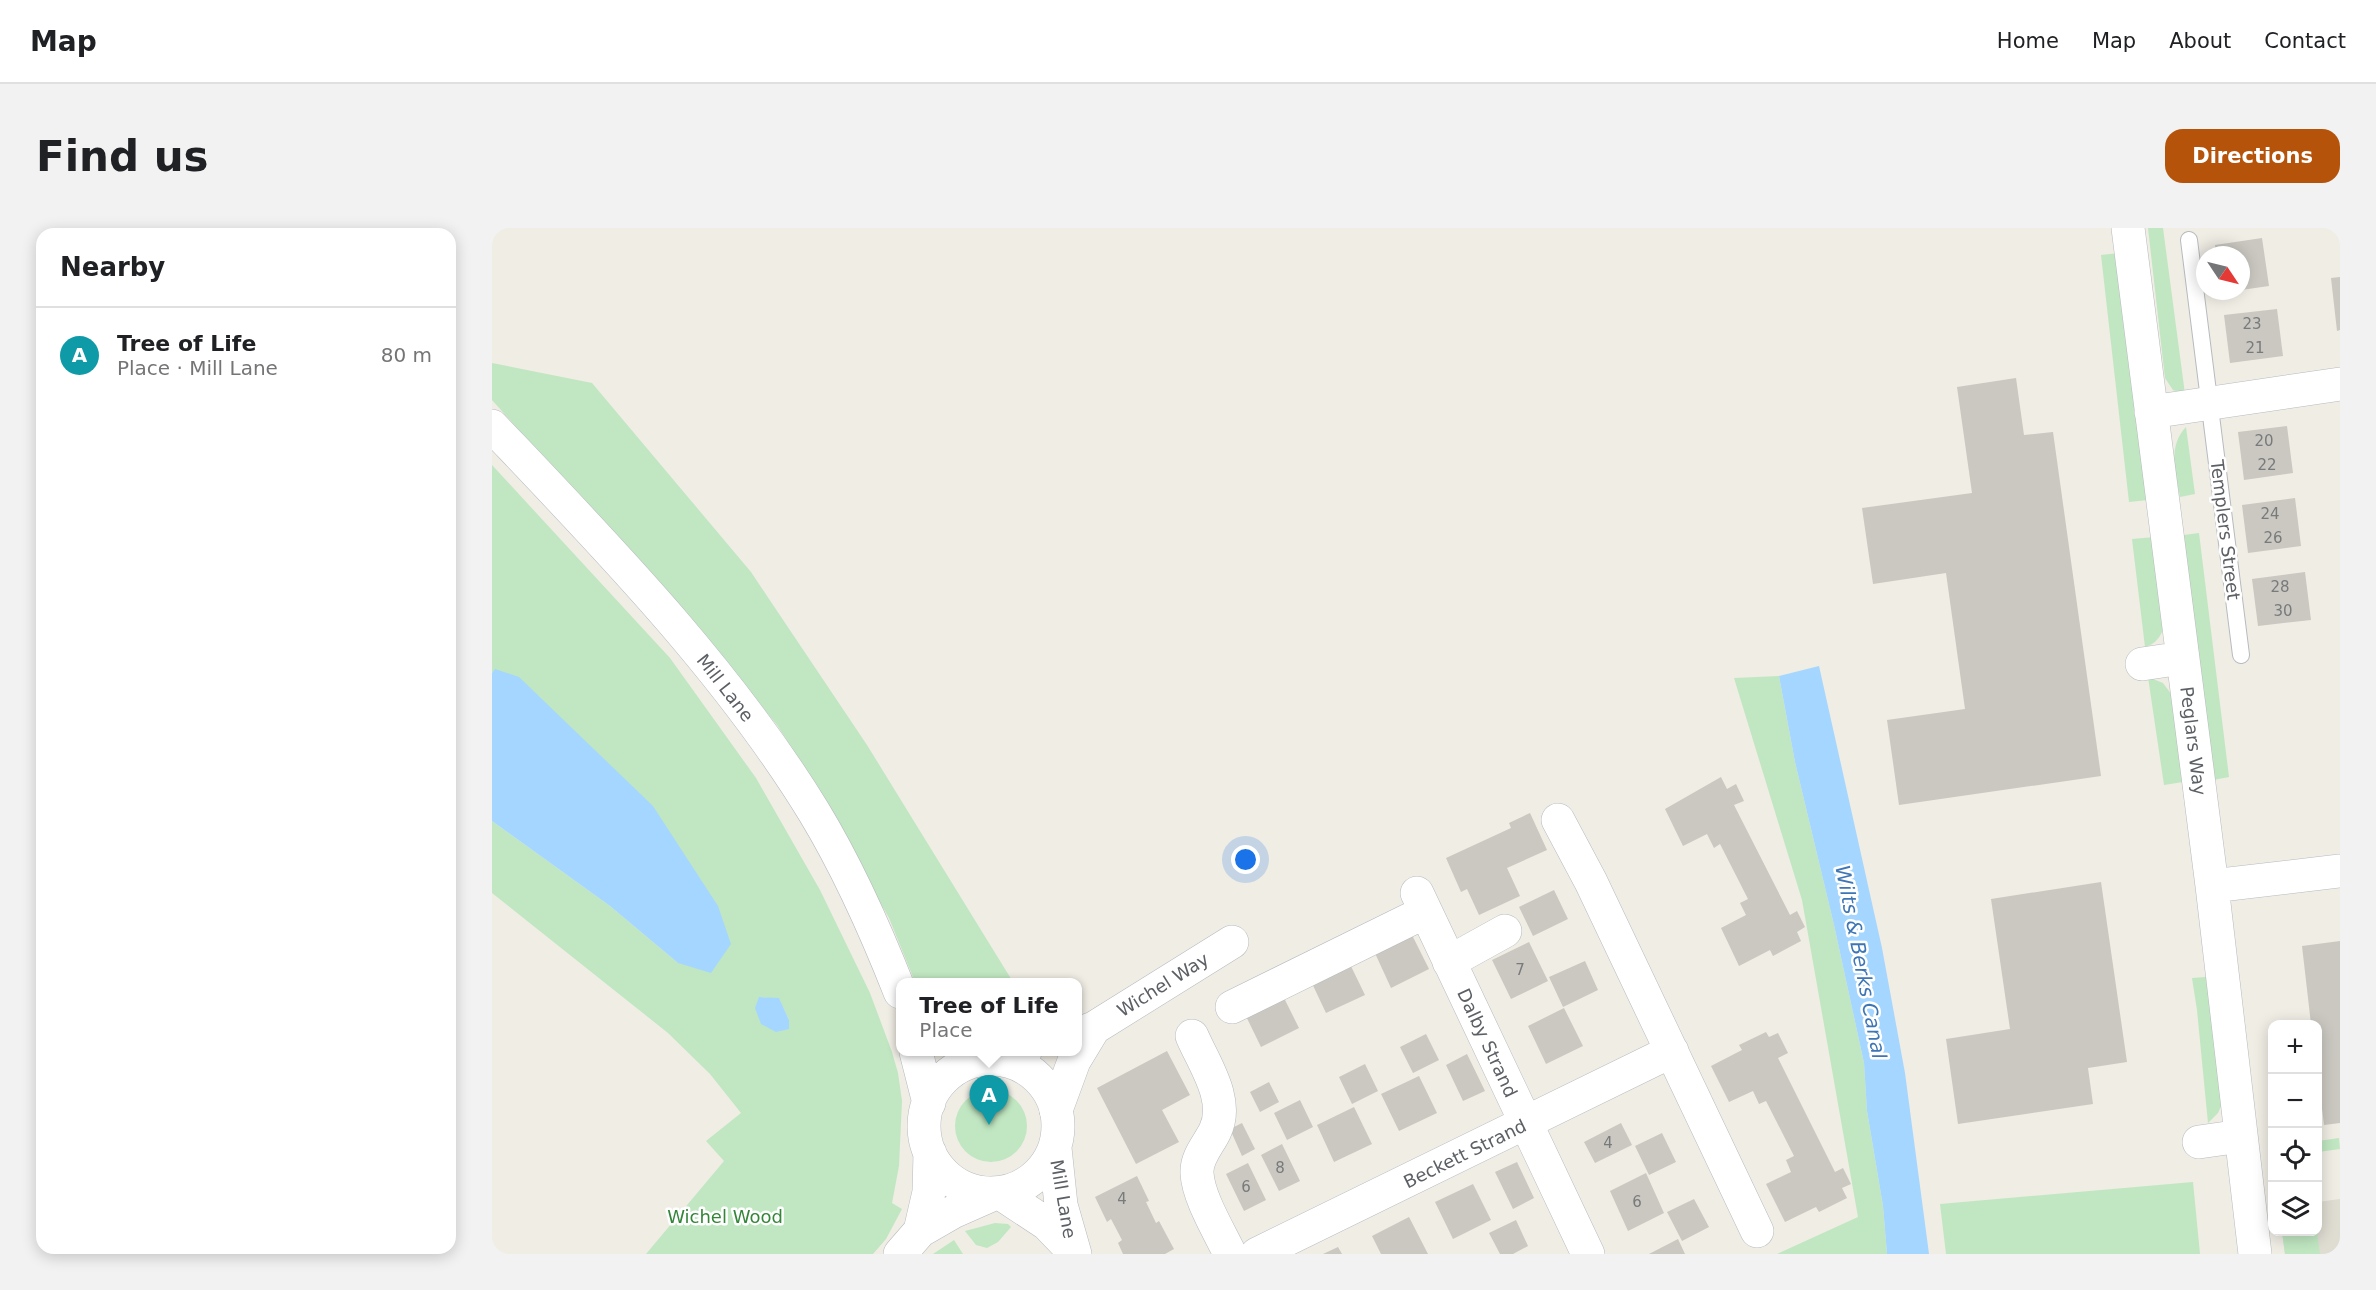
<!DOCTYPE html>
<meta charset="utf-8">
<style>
:root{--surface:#fff;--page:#f2f2f2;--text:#202124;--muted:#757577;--line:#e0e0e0;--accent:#b45309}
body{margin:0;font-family:"DejaVu Sans",sans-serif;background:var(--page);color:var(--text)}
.controls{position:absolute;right:18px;bottom:18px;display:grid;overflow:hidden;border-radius:12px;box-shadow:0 3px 15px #0003}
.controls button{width:54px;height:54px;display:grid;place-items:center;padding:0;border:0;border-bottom:2px solid var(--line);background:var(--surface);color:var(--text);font:30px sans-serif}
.compass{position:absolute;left:1704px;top:18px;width:54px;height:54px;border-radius:50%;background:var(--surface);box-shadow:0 3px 15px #0003;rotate:125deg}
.you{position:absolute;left:754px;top:632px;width:21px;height:21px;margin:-15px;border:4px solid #fff;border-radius:50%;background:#1a73e8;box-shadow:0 0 0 9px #1a73e833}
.badge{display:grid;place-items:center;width:39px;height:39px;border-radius:50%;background:var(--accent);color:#fff;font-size:20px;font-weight:700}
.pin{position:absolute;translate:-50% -50px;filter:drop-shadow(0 2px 3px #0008)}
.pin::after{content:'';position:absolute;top:32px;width:21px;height:18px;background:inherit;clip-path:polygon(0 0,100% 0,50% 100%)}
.popup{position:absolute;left:404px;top:750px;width:186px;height:78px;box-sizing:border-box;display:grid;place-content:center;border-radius:12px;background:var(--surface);filter:drop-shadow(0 2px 4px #0005);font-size:20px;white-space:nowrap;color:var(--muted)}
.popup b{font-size:22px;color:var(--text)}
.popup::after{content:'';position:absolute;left:50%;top:100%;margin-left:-12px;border:12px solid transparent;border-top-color:var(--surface)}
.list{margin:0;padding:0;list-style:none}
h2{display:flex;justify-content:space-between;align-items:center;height:78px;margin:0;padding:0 24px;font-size:26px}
h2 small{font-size:20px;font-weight:400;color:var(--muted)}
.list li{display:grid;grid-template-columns:39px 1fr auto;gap:18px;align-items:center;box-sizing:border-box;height:96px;padding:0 24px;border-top:2px solid var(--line)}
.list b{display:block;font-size:22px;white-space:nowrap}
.list p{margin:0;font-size:20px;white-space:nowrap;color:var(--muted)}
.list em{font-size:20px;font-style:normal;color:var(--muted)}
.icon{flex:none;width:33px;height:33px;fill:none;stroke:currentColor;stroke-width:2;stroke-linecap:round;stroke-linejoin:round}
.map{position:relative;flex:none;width:1848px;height:1026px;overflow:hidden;border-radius:18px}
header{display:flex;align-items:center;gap:36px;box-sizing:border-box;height:84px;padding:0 30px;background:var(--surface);border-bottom:2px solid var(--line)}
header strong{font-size:28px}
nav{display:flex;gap:33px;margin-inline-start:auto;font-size:21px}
.intro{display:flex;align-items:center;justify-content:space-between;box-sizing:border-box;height:144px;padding:0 36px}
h1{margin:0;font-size:42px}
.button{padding:15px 27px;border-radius:18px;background:var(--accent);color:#fff;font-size:21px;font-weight:700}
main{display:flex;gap:36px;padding:0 36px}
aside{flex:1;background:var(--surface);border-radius:18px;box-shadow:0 3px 15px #0003}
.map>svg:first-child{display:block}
.education{fill:#dfdcd2}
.green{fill:#c0e7c1;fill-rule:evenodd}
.water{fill:#a5d6ff}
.building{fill:#cac8c1}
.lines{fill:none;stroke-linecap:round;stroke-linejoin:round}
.service-casing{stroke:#b7babf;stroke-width:18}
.minor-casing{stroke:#b7babf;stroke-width:34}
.tertiary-casing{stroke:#b7babf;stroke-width:34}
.service{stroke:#fff;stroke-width:16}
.minor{stroke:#fff;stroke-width:33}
.tertiary{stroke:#fff;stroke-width:33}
.labels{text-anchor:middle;stroke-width:5;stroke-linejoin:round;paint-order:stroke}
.number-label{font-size:15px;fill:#787a7c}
.street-label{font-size:18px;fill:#5c6065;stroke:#fff}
.park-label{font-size:18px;fill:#338638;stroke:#fff}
.water-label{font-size:20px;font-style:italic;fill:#3e76b5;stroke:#fff}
</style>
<header>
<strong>Map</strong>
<nav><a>Home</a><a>Map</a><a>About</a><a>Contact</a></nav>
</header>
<div class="intro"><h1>Find us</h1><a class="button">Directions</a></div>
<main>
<aside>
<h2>Nearby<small></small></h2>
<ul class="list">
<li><span class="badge" style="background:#0f9aa8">A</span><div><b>Tree of Life</b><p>Place · Mill Lane</p></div><em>80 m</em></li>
</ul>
</aside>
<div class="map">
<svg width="1848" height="1026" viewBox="0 0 1848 1026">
<rect width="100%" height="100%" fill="#efede4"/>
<path class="education" d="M1848 971V1026H1793L1790 1004H1826V974Z"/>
<path class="green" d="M1656 0H1671L1693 166 1681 162 1673 150Z
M1627 25 1656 272 1637 274 1609 27Z
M0 135 100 155 259 344 375 517 521 754H423L397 690 300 520 285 497 200 395 0 172Z
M1694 199 1703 266 1688 269C1684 245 1675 219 1694 199Z
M0 237 178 430 264 550 328 662 378 765 400 824 406 845 410 873 407 938 400 975 410 981 394 1011 381 1026H154L232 933 214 913 249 885 218 846 176 805 0 665V593L118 678 186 735 3 442 0 445ZM267 769 287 771 297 792Z
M1707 305 1737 549 1721 552 1692 307Z
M1663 309C1665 327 1675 390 1670 404 1667 411 1661 417 1653 419L1640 311Z
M1287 448 1303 534 1342 697 1372 835 1375 883 1391 978 1395 1026H1285L1366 989 1310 672 1242 450Z
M1656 449 1671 455 1680 467 1691 554 1672 557Z
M1714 749 1730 876 1726 885 1716 895 1705 782 1700 750Z
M463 898a36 36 0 1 1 72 0a36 36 0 1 1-72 0Z
M1847 910 1848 921 1826 924V913Z
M1701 954 1708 1026H1454L1448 976Z
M503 995 516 996 519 999 506 1014 495 1020 484 1017 473 1003Z
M1790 1004H1825L1828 1026H1793Z
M462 1012 471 1026H441Z"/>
<path class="water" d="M1327 438 1390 720 1413 845 1437 1026H1395L1391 978 1375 883 1372 835 1342 697 1303 534 1287 448Z
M3 441 27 449 161 578 226 678 239 716 219 745 186 735 118 678 0 593V445Z
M267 769 287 770 297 792V801L284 804 269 796 263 780Z"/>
<path class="building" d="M1770 10 1777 58 1749 62V27H1724L1723 17Z
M1848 49V102L1845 103 1839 50Z
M1785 81 1791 128 1738 135 1732 87Z
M1524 150 1532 207 1561 204 1609 548 1407 577 1395 492 1473 481 1454 345 1381 356 1370 280 1480 265 1465 159Z
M1795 198 1801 245 1752 252 1746 204Z
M1803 270 1809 318 1756 325 1750 277Z
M1813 344 1819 392 1766 398 1760 351Z
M1229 549 1235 561 1244 556 1252 573 1242 577 1298 687 1305 683 1313 699 1305 704 1309 713 1281 728 1278 722 1247 738 1229 700 1254 687 1248 675 1256 671 1228 616 1222 620 1215 606 1191 618 1173 581Z
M1038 585 1055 622 1015 640 1028 668 987 687 975 661 969 664 954 630 1019 600 1017 595Z
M1609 654 1635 834 1596 840 1601 876 1466 896 1454 811 1518 801 1499 671Z
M1062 662 1076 691 1041 708 1027 679Z
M919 705 937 741 899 760 882 723Z
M1848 713V895L1832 897 1826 847V796H1819L1810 718Z
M1037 714 1056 753 1019 771 1000 732Z
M855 730 873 767 834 785 817 749Z
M1093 733 1106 762 1071 779 1057 749Z
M789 764 807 800 769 819 751 782Z
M1072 780 1091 818 1054 836 1036 798Z
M1274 804 1277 809 1286 805 1296 825 1286 830 1343 944 1351 940 1359 956 1350 960 1355 970 1327 984 1324 979 1293 994 1274 956 1299 944 1294 932 1302 928 1274 873 1267 876 1261 863 1237 874 1219 838 1250 822 1247 817Z
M934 806 947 832 921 845 908 819Z
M675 823 698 867 670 882 687 914 644 936 605 860Z
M975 826 993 863 971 873 954 837Z
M873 836 886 863 860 876 847 849Z
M927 848 945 885 907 903 889 866Z
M777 854 787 874 768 884 758 864Z
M808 872 821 899 795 912 782 885Z
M862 879 880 916 842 934 825 897Z
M750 895 763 921 750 928 738 901Z
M1129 895 1140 917 1103 935 1092 914Z
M1170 905 1184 934 1157 947 1143 918Z
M790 916 808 953 787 963 769 927Z
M1025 934 1042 970 1021 981 1003 944Z
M756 935 774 972 752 983 734 946Z
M1154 945 1172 985 1136 1003 1118 963Z
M645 948 657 973 654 974 664 995 667 993 682 1021 673 1026H631L626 1015 630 1012 619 991 615 994 603 969Z
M981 956 999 992 961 1011 943 974Z
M1202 971 1217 999 1190 1013 1175 984Z
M917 989 936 1026H889L880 1008Z
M1024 992 1036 1018 1021 1026H1008L997 1005Z
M1186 1011 1193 1026H1157Z
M846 1019 850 1026H831Z"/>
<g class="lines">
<g class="service-casing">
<path id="service" d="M1697 12 1749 427"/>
</g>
<g class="minor-casing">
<path id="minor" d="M1636 0 1720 658 1763 1026
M1659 184 1848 156
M1650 436 1690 430
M1066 592 1099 654 1265 1003
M1720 658 1848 643
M925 665 1096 1026
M957 734 1013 703
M740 779 933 684
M586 806 602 800 740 714
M700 808C712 836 738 872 723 903 717 916 704 929 705 945 706 969 727 1003 738 1026
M504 831 533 824
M564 882 582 833 602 800
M1707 914 1749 908
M765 1026 1180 823"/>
</g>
<g class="tertiary-casing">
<path id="tertiary" d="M0 198C114 318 235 442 322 584 356 640 384 703 408 764
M424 824 437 875
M432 898a67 67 0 1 1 134 0a67 67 0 1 1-134 0Z
M563 920 569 977 583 1026
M508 965 555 996 579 1021
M428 1003 437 964 438 925
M408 1026 428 1003 461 984 504 965"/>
</g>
<use href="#service" class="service"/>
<use href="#minor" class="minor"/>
<use href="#tertiary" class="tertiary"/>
</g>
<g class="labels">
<g class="number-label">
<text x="1760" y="101">23</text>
<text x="1763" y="125">21</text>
<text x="1772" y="218">20</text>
<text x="1775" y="242">22</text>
<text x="1778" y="291">24</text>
<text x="1781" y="315">26</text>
<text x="1788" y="364">28</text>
<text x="1791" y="388">30</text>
<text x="1028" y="747">7</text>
<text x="1116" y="920">4</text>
<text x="788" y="945">8</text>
<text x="754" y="964">6</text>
<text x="630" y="976">4</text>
<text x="1145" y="979">6</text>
</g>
<g class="street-label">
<text transform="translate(1733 302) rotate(83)" y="6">Templers Street</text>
<text transform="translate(233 460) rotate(52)" y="6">Mill Lane</text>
<text transform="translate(1701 513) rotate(83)" y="6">Peglars Way</text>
<text transform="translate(671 757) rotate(-32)" y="6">Wichel Way</text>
<text transform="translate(995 815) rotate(65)" y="6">Dalby Strand</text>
<text transform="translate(973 926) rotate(-26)" y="6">Beckett Strand</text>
<text transform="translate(571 971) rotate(80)" y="6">Mill Lane</text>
</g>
<g class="park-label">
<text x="233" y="995">Wichel Wood</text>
</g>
<g class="water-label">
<text transform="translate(1369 734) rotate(79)" y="7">Wilts &amp; Berks Canal</text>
</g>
</g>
</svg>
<div class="controls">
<button>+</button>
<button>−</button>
<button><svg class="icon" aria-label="locate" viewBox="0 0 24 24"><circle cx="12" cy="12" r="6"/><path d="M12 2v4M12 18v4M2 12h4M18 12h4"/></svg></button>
<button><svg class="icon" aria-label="layers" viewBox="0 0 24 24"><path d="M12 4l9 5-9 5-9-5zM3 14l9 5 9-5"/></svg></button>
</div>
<svg class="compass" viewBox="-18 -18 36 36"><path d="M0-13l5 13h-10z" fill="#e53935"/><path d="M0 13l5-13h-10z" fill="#757577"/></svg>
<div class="you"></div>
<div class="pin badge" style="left:497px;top:897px;background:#0f9aa8">A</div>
<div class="popup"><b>Tree of Life</b>Place</div>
</div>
</main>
